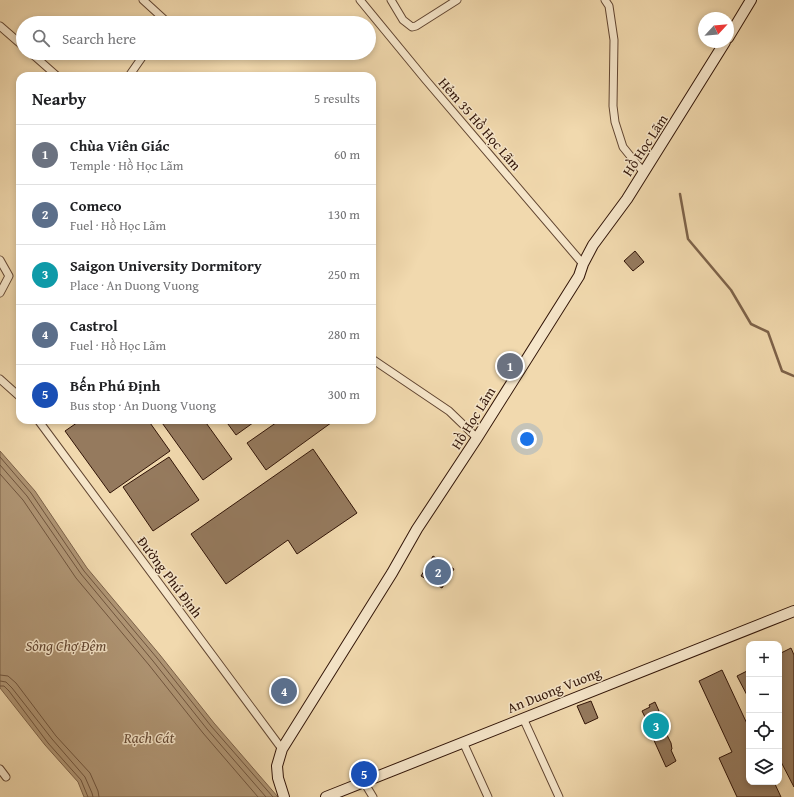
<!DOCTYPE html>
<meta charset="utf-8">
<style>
:root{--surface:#fff;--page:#f2f2f2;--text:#202124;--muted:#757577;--line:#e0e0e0;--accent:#2563eb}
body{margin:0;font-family:"Gentium Book Plus",serif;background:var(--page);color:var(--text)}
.controls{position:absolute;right:12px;bottom:12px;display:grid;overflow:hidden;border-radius:8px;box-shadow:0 2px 6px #0003}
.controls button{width:36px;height:36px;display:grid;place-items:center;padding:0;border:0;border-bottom:1px solid var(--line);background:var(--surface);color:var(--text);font:20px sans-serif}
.compass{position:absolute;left:698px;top:12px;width:36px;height:36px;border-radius:50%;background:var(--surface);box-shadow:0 2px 6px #0003;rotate:64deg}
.you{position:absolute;left:527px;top:439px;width:14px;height:14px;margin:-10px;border:3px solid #fff;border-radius:50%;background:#1a73e8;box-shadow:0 0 0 6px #1a73e833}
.badge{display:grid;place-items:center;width:26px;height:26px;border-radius:50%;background:var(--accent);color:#fff;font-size:13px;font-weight:700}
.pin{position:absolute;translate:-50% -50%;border:2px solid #fff;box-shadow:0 1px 4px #0006}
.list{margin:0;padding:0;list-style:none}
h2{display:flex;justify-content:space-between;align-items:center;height:52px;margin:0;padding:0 16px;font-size:17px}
h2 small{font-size:13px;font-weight:400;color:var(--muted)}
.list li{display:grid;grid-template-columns:26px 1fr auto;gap:12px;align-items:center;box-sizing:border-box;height:60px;padding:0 16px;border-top:1px solid var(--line)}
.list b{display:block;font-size:15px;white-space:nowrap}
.list p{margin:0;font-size:13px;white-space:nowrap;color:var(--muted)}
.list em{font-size:13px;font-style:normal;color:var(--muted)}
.icon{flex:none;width:22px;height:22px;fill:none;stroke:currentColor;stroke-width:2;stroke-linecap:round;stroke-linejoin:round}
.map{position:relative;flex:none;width:794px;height:797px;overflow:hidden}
.search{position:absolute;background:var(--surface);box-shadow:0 2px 6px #0003;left:16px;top:16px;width:360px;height:44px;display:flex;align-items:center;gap:10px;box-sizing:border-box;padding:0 14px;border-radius:22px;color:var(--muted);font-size:15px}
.panel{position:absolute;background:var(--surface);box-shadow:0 2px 6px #0003;left:16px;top:72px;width:360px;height:352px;border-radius:12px}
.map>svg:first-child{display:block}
.water{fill:#b09675;stroke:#7d6249}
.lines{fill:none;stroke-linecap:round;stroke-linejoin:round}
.shore{stroke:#70553e;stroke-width:1}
.stream{stroke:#7d6249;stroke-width:2.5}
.building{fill:#957a5e;stroke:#311407}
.street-casing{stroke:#614531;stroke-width:9}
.secondary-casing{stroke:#311407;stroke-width:12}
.street{stroke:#f6e6ca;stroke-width:7}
.secondary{stroke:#f6e6ca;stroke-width:10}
.labels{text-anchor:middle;stroke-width:3;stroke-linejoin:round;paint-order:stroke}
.street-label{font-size:14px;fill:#311407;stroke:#f6e6ca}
.water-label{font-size:15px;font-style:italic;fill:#644833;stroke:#f6e6ca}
</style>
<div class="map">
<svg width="794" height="797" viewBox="0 0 794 797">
<rect width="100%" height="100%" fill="#f1d9ae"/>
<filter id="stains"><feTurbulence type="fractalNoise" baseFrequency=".005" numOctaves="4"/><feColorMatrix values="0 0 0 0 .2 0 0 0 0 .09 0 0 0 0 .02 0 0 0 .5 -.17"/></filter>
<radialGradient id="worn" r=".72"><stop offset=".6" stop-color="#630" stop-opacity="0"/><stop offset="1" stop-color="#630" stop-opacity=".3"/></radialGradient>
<path class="water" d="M0 451 35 491 87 568 160 655 214 723 278 797H84L78 782 45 745 0 688Z"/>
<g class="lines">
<path class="shore" d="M0 457 31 493 84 571 157 658 211 726 273 797
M0 465 27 496 81 574 153 661 207 729 266 797
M0 474 23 500 76 578 149 665 203 733 258 797
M0 675 8 676 16 683 56 736 90 773 98 791 99 797
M0 681 6 682 12 688 52 739 85 777 92 793 93 797
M0 686H4L9 691 48 743 81 780 88 797"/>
<path class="stream" d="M680 194 688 239 731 290 751 324 768 332 782 371 794 376"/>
</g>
<path class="building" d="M635 251 644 262 633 271 624 261Z
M81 420H148L170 451 110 493 65 431Z
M160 420H204L232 459 203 480Z
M225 420H257L236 435Z
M280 420H335L266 470 247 443Z
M313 449 357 513 297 554 288 540 226 584 191 534Z
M169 457 199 500 153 531 123 487Z
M433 556 454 569 442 588 421 576Z
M791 648 794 655V787L779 758V654Z
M722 670 749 728V782H774L781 797H737L719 758 732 752 699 681Z
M749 670V699L737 676Z
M292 680 296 698 276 702 272 684Z
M591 701 598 718 585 724 577 706Z
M655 702 659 711H658L660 716 658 717 671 743 672 749 671 750 676 761 666 767 652 736 654 735 642 711 650 707 649 705Z"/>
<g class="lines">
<g class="street-casing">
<path id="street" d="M143 0 166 21 165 23
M360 0 425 79 583 264
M391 0 403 20 412 27 416 26 457 0
M605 0 609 6 614 40 613 106 615 122 623 147 644 173
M0 26 23 46
M31 53 57 76
M129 76 145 53
M0 260 9 276 0 293
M372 359 449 411 477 438
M0 379 20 397
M38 420 282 749
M523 718 559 797
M463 742 488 797
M0 769 6 777
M364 782 373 797"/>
</g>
<g class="secondary-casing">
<path id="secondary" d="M728 38 751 0
M284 797 278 778 277 766 282 749 392 573 417 529 477 438 579 276 583 264 593 245 627 199 725 42
M326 797 794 611"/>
</g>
<use href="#street" class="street"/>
<use href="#secondary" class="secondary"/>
</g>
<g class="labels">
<g class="street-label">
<text transform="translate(480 124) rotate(49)" y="5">Hẻm 35 Hồ Học Lãm</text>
<text transform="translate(645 145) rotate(-57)" y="5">Hồ Học Lãm</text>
<text transform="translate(473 418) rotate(-58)" y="5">Hồ Học Lãm</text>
<text transform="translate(170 577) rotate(53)" y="5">Đường Phú Định</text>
<text transform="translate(554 690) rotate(-22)" y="5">An Duong Vuong</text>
</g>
<g class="water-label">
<text x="66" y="651">Sông Chợ Đệm</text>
<text x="149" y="743">Rạch Cát</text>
</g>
</g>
<rect width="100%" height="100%" filter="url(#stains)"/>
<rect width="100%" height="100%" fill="url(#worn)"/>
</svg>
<div class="controls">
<button>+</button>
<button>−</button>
<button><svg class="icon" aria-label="locate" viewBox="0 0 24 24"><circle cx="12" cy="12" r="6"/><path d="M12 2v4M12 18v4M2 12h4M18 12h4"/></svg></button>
<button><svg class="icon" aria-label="layers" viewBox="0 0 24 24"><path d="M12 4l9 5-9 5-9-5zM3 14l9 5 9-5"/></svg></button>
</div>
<svg class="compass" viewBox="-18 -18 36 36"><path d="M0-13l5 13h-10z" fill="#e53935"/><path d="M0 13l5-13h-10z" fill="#757577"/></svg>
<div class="you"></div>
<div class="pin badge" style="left:510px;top:366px;background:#6b7280">1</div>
<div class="pin badge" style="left:438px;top:572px;background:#5c6f8a">2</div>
<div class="pin badge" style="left:656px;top:726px;background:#0f9aa8">3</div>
<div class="pin badge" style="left:284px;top:691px;background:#5c6f8a">4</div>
<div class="pin badge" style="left:364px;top:774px;background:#1a4fb4">5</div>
<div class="search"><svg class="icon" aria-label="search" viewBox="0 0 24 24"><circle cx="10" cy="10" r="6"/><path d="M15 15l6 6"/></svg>Search here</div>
<section class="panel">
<h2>Nearby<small>5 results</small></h2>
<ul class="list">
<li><span class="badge" style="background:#6b7280">1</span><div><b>Chùa Viên Giác</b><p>Temple · Hồ Học Lãm</p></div><em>60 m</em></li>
<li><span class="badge" style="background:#5c6f8a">2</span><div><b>Comeco</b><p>Fuel · Hồ Học Lãm</p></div><em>130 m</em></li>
<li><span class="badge" style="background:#0f9aa8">3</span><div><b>Saigon University Dormitory</b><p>Place · An Duong Vuong</p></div><em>250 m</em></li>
<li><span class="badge" style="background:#5c6f8a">4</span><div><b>Castrol</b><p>Fuel · Hồ Học Lãm</p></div><em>280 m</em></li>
<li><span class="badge" style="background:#1a4fb4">5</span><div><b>Bến Phú Định</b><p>Bus stop · An Duong Vuong</p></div><em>300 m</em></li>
</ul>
</section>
</div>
